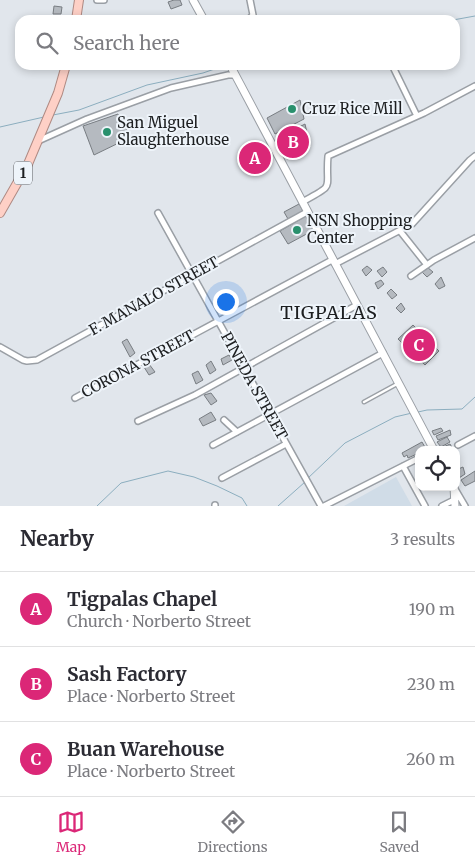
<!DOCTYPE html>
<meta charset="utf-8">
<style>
:root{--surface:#fff;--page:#f2f2f3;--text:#2b2b33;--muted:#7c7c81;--line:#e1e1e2;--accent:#db2777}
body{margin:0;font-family:Merriweather,serif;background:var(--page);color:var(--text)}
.controls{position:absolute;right:15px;bottom:15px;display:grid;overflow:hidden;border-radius:10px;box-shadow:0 2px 8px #0003}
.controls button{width:45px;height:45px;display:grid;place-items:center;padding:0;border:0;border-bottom:1px solid var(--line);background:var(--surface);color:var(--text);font:25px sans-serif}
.you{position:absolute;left:225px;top:301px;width:18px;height:18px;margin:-12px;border:4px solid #fff;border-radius:50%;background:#1a73e8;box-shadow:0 0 0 8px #1a73e833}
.badge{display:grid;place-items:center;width:32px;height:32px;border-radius:50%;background:var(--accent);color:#fff;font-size:16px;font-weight:700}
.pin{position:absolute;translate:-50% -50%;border:2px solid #fff;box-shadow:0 1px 5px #0006}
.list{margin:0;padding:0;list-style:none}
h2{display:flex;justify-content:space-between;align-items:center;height:65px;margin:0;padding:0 20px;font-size:21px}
h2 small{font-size:16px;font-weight:400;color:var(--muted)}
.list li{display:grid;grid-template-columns:32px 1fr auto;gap:15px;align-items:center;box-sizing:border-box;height:75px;padding:0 20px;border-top:1px solid var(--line)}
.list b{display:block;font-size:19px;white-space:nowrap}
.list p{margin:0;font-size:16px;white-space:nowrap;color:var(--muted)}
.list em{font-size:16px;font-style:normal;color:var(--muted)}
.icon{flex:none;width:28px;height:28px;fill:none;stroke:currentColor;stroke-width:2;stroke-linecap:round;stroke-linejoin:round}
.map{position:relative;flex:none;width:475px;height:506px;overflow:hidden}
.search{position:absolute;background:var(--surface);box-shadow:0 2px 8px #0003;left:15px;right:15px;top:15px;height:55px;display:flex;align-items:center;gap:12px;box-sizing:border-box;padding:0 18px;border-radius:15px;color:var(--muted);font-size:19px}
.sheet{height:290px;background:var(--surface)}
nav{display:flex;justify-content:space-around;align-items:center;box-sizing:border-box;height:70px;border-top:1px solid var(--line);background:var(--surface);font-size:14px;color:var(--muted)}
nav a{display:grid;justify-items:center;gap:2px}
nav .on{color:var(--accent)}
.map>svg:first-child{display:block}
.built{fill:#d0dce7}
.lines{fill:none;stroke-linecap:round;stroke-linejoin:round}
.stream{stroke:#8caebf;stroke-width:1}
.building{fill:#b5bac0;stroke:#787d82}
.service-casing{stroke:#9a9fa5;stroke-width:5}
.minor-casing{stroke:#9a9fa5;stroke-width:8}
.secondary-casing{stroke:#9a9fa5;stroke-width:9}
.trunk-casing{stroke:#af8a83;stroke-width:10}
.service{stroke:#fff;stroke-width:2.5}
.minor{stroke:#fff;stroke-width:5}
.secondary{stroke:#fff;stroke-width:7}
.trunk{stroke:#fed0c6;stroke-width:8}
.poi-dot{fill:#29906d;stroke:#eef4fa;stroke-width:2}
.labels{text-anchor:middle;stroke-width:4;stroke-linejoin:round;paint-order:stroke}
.shield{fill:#eef4fa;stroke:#5c5f62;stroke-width:1}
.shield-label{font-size:14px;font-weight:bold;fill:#1d1f21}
.poi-label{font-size:15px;fill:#1d1f21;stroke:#eef4fa;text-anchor:start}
.street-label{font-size:15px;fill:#1d1f21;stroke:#eef4fa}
.quarter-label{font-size:18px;letter-spacing:1px;fill:#1d1f21;stroke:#eef4fa}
</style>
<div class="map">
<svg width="475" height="506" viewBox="0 0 475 506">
<rect width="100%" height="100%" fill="#e1e6ec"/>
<path class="built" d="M396 477 412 506H344Z"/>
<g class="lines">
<path class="stream" d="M453 20 475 16
M53 115 79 110 147 85 203 73 226 65
M0 127 44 117
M418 412 427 410 462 409 475 397
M307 479 345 443 395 417 412 413
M97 506 121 483 168 471 194 477 217 486 242 498 247 506
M278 506 305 482"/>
</g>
<path class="building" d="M174 0H180L182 5 171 9 168 2Z
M54 6 62 7 61 14H53Z
M300 100 304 119 275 134 267 118Z
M118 114 131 137 94 155 83 126Z
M305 124 310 146 287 159 276 139Z
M258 150 263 161 252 166 246 155Z
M299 204 303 211 288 219 284 212Z
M306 216 314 230 288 244 280 231Z
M367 266 372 270 366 276 362 270Z
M383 267 387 272 382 277 377 271Z
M427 267 433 272 427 277 422 272Z
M441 277 445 286 439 289 435 284Z
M381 280 384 284 378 289 375 283Z
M391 289 397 295 392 299 387 293Z
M221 295 228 304 220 309 214 299Z
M401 303 405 309 401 313 396 308Z
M413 325 439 351 425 365 398 339Z
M127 339 135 353 130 357 122 342Z
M229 355 232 360 223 365 221 359Z
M211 361 216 370 210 374 206 365Z
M149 364 155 372 149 375 144 367Z
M198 371 203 380 196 384 192 374Z
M211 393 217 401 211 405 204 395Z
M211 412 216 420 203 426 199 419Z
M441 428 443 431 434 435 432 431Z
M450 430 451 435 438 440 436 436Z
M447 437 450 442 441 447 437 442Z
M422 442 426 449 419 450V453L408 458 407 455 404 457 402 453Z
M450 444 453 449 451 450H443L441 448Z
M463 467 465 474 459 478 456 470Z
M475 471V481L465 486 461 480Z"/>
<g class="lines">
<g class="service-casing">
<path id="service" d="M364 402 397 384"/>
</g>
<g class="minor-casing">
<path id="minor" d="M97 0H104
M248 20 253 15 250 0
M394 69 417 116
M38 141 87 119 171 88 228 75H235
M302 202C337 183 325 191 328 156L424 113 475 86
M158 213 321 506
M400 231 427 265
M335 264 412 224 470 160 475 156
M411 276 434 260 475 238
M0 347 23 360 27 361 37 360 307 212
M75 398 332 260
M224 420 237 432
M138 421 195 395 357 305
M213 445 383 353
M458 445 475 436
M403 466 425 506
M222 478 286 444
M455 489 465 506
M215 505V506
M324 506 419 458
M442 506 456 499"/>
</g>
<g class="secondary-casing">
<path id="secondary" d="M193 0 204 20
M230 65 434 450
M454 487 455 506"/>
</g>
<g class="trunk-casing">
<path id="trunk" d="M76 20 79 0
M0 213 28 164 58 93 66 65"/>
</g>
<use href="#service" class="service"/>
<use href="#minor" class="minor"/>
<use href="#secondary" class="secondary"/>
<use href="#trunk" class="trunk"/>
</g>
<g class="poi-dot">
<circle cx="292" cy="109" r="5"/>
<circle cx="107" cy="132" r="5"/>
<circle cx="297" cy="230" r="5"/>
</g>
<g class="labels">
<rect class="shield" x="14" y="161.5" width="18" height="23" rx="4"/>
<g class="shield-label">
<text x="23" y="178">1</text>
</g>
<g class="poi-label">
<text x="302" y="114">Cruz Rice Mill</text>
<text x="117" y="128">San Miguel<tspan x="117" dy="17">Slaughterhouse</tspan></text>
<text x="307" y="226">NSN Shopping<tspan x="307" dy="17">Center</tspan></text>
</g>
<g class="street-label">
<text transform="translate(154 296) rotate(-29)" y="5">F. MANALO STREET</text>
<text transform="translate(138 364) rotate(-28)" y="5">CORONA STREET</text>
<text transform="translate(254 386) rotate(61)" y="5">PINEDA STREET</text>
</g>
<g class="quarter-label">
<text x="329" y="319">TIGPALAS</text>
</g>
</g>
</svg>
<div class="controls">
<button><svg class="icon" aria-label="locate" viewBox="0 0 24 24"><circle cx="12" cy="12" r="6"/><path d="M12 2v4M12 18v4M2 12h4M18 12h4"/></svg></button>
</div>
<div class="you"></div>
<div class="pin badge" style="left:255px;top:158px">A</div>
<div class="pin badge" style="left:293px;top:142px">B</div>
<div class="pin badge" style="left:419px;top:345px">C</div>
<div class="search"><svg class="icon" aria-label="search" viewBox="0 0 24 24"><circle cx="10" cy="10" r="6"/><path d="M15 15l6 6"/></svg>Search here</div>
</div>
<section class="sheet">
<h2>Nearby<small>3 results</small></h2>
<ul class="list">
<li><span class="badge">A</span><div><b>Tigpalas Chapel</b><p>Church · Norberto Street</p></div><em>190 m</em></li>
<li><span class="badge">B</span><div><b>Sash Factory</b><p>Place · Norberto Street</p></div><em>230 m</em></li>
<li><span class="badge">C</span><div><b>Buan Warehouse</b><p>Place · Norberto Street</p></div><em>260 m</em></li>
</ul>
</section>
<nav>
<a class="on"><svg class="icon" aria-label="map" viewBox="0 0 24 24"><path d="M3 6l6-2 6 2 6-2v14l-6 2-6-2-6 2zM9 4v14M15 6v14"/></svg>Map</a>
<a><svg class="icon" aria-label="directions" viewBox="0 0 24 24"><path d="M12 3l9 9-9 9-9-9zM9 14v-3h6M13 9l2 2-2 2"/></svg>Directions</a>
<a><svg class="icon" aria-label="saved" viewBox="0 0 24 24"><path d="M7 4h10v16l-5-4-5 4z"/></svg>Saved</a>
</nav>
